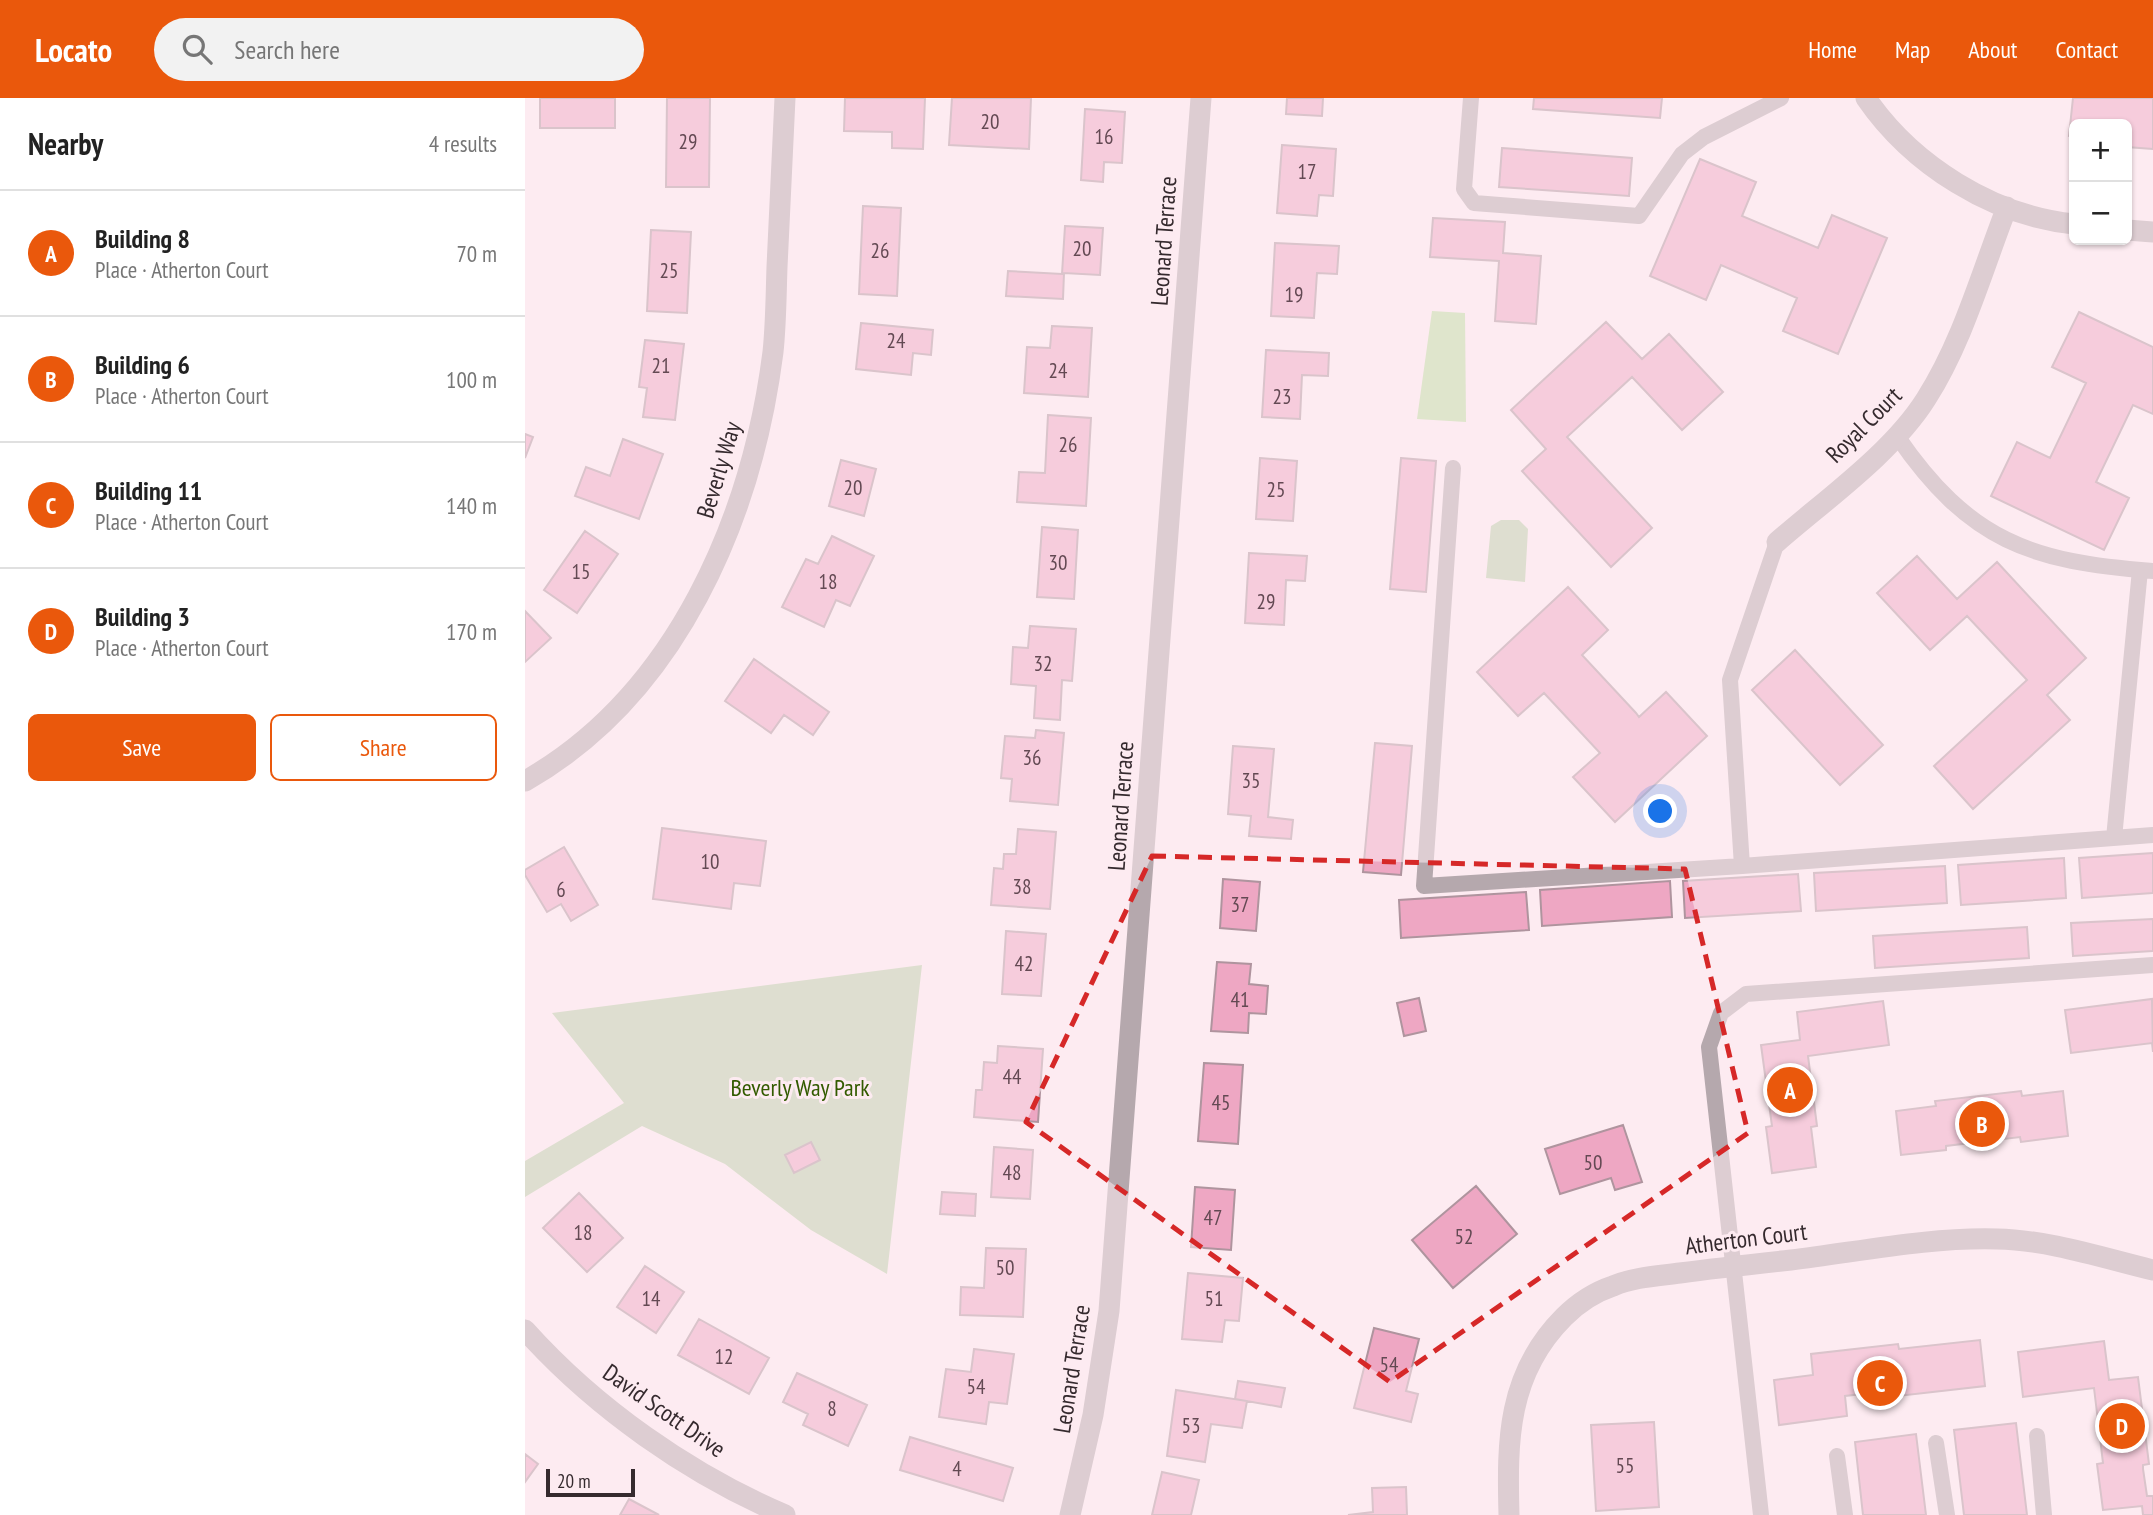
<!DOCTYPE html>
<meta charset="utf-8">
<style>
:root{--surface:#fff;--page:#f2f2f2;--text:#222;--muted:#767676;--line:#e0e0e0;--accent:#ea580c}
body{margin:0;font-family:"PT Sans Narrow",sans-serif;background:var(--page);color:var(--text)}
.controls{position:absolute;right:21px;top:21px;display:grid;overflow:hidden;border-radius:10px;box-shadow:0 2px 5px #0004}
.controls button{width:63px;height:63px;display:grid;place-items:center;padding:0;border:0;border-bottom:2px solid var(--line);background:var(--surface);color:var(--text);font:35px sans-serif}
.scale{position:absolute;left:21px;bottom:18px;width:89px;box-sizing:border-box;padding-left:7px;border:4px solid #352a2e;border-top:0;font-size:19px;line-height:24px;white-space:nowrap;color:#352a2e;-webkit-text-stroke:5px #fdebf1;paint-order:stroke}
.you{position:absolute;left:1136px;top:714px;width:24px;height:24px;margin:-18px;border:5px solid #fff;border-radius:50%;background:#1a73e8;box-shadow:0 0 0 10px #1a73e833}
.badge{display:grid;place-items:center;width:46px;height:46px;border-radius:50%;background:var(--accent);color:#fff;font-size:23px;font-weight:700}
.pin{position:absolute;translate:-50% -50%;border:4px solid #fff;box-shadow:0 2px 7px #0006}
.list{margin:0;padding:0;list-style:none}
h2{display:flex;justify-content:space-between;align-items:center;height:91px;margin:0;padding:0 28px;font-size:30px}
h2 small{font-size:23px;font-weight:400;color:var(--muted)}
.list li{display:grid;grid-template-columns:46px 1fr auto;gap:21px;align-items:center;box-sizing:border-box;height:126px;padding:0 28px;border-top:2px solid var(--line)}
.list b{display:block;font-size:26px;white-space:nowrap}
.list p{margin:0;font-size:23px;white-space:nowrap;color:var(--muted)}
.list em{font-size:23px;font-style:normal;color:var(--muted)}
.actions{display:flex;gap:14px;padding:21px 28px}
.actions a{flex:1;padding:16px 0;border:2px solid var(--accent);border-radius:10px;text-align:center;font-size:24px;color:var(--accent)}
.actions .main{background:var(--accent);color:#fff}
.icon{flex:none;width:38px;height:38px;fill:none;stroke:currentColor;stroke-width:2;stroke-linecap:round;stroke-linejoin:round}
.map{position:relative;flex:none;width:1628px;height:1417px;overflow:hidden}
header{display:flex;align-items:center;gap:42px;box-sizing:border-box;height:98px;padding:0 35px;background:var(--accent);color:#fff}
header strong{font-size:33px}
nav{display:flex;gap:38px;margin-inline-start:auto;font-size:24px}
.search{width:490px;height:63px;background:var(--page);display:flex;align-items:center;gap:18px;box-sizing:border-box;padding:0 24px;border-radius:38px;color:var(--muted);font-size:26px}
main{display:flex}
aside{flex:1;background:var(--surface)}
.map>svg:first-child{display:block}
.green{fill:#b8cfa8}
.water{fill:#badda0}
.building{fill:#eea7c3;stroke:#af949e;stroke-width:2}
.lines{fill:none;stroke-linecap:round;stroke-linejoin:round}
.lane{stroke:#b5a8ad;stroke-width:16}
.street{stroke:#b5a8ad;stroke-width:21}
.marked{fill:none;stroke:#d62828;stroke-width:5;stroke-dasharray:14 9;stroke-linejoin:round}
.labels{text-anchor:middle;stroke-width:6;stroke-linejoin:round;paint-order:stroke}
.number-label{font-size:21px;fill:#634953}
.street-label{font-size:24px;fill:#352a2e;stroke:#fdebf1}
.park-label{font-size:24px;fill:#335b00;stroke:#fdebf1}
</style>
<header>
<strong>Locato</strong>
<div class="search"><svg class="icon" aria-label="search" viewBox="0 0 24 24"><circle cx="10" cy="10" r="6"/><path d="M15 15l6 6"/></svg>Search here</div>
<nav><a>Home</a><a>Map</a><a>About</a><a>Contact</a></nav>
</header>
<main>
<aside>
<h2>Nearby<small>4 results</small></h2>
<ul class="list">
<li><span class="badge">A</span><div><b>Building 8</b><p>Place · Atherton Court</p></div><em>70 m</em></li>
<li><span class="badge">B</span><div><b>Building 6</b><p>Place · Atherton Court</p></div><em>100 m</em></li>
<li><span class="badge">C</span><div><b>Building 11</b><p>Place · Atherton Court</p></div><em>140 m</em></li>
<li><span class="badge">D</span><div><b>Building 3</b><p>Place · Atherton Court</p></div><em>170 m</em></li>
</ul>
<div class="actions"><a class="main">Save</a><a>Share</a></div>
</aside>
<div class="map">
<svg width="1628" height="1417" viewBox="0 0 1628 1417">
<rect width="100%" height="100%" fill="#fdebf1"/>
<path class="green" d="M976 422H994L1003 431 1000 484 961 480 966 428Z
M397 867 362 1176 286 1132 200 1066 117 1028 0 1099V1063L99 1005 27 915Z"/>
<path class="water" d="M907 213 940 215 941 324 892 321Z"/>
<path class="building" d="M15 0H90V30H15Z
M142 0H185L184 89H141Z
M320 0H400L398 51 367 50V34L319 33Z
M427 0H506L504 51 424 47Z
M762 0H798L797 18 761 16Z
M1009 0H1137L1135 20 1008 11Z
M1548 0H1628V51L1602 49V26H1549V39L1544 38Z
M560 11 600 14 597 65 579 64 578 84 556 82Z
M757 47 811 51 808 98 794 97 792 118 752 115Z
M977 50 1107 60 1104 98 974 89Z
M1175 61 1231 84 1217 118 1293 150 1307 117 1362 140 1313 256 1258 233 1272 200 1196 167 1181 202 1125 178Z
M338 108 376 110 372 198 334 196Z
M908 120 980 124 978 155 1016 158 1011 226 970 223 974 163 905 159Z
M540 128 578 130 575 177 539 175 538 201 481 198 483 173 537 176Z
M126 132 166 134 162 215 122 213Z
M750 145 814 148 812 176 792 175 789 220 746 218Z
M1554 214 1628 249V316L1608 307 1571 384 1604 400 1579 452 1466 398 1492 344 1525 360 1561 285 1527 269Z
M1081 224 1117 261 1144 236 1198 294 1157 332 1107 279 1042 339 1127 430 1086 469 997 373 1021 351 986 312Z
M336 225 408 232 406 257 388 255 386 277 331 271Z
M527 228 567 230 563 299 499 295 502 249 525 250Z
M120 242 159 246 150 322 118 319 122 290 114 289Z
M741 252 804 255 803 278 777 277 775 321 737 319Z
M523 317 566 320 561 408 492 404 494 374 520 375Z
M0 336 8 339 0 360Z
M98 341 138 356 114 421 50 398 61 369 85 378Z
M735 360 772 363 768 423 731 421Z
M876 360 911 363 901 494 865 491Z
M316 362 351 371 339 418 304 408Z
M517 429 553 432 549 501 512 499Z
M60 433 93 456 52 515 19 492Z
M307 438 349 458 325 508 311 502 299 529 257 509 281 461 293 466Z
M724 455 782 458 780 483 761 482 759 527 720 525Z
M1392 458 1432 501 1472 464 1561 560 1522 597 1545 622 1448 711 1409 668 1502 582 1442 518 1405 552 1352 495Z
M1043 489 1083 532 1057 557 1111 615 1114 619 1141 594 1182 638 1090 724 1048 679 1075 655 1019 595 993 618 952 574Z
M0 513 26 540 0 564Z
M505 528 551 531 547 583 537 582 535 622 509 620 511 588 486 586 488 549 503 550Z
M1270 552 1358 647 1315 687 1227 592Z
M229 561 304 614 288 637 259 617 246 635 200 603Z
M511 632 539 635 533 707 485 703 487 681 476 680 480 638 510 640Z
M850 645 887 648 876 777 838 774Z
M708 648 749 651 743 719 768 722 766 741 724 738 726 718 703 716Z
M137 730 241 743 235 788 209 785 206 811 128 801Z
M493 731 531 734 525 811 466 807 469 770 478 771 479 756H491Z
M39 749 73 807 46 823 36 806 22 814 0 777V772Z
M1628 755V795L1557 800 1554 760Z
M1539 760 1541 800 1436 807 1433 767Z
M1420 768 1422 805 1291 813 1289 775Z
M1273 776 1276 813 1160 820 1158 783Z
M698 781 735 784 731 833 695 830Z
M1145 783 1147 819 1017 828 1015 792Z
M1001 794 1004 832 876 840 874 802Z
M1628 821V853L1548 858 1546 825Z
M1502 829 1504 860 1350 870 1348 838Z
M481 833 521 836 516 898 477 896Z
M692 864 726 866 724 886 743 888 741 916 724 915 723 935 686 933Z
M894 900 901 933 879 938 872 905Z
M1627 901 1628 954 1627 945 1546 955 1540 912Z
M1358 903 1364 947 1283 958 1292 1028 1286 1029 1291 1069 1247 1075 1241 1029 1247 1028 1236 947 1275 942 1272 914Z
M473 948 518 951 513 1024 449 1019 451 992H457L459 964 472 965Z
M679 965 718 967 713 1046 673 1043Z
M1496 993 1497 998 1538 993 1543 1038 1496 1044 1495 1039 1421 1048V1052L1376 1057 1371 1013 1411 1008 1410 1003Z
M1098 1027 1117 1084 1090 1092 1086 1080 1035 1096 1020 1051Z
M286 1044 295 1062 269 1075 260 1057Z
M469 1049 508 1052 505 1101 466 1099Z
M951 1088 992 1136 928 1190 887 1142Z
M670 1089 710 1092 706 1152 666 1149Z
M417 1094 451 1096 450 1118 415 1116Z
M54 1095 98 1140 62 1174 18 1130Z
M461 1150 501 1151 498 1219 435 1217 436 1189 459 1190Z
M120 1168 159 1194 131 1235 92 1209Z
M663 1175 718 1180 714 1223 700 1222 697 1244 657 1241Z
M174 1221 244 1260 224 1296 153 1257Z
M849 1230 894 1241 881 1293 893 1296 886 1324 829 1310Z
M1455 1242 1460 1288 1373 1298 1372 1292 1320 1298 1322 1318 1254 1327 1249 1282 1288 1277 1286 1256 1373 1246 1374 1251Z
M1579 1243 1584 1282 1613 1279 1624 1366 1618 1367V1371L1622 1398H1628V1417H1618L1617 1408 1578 1412 1572 1366 1578 1365 1569 1290 1498 1299 1493 1254Z
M449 1251 489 1256 482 1306 464 1304 461 1326 414 1319 421 1271 446 1274Z
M272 1275 342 1307 323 1348 278 1327 283 1316 258 1304Z
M713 1283 760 1290 756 1309 710 1301Z
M651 1292 722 1303 717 1330 686 1326 680 1364 642 1358Z
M1129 1324 1134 1409 1071 1413 1066 1327Z
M1491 1325 1502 1417H1439L1429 1332Z
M1391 1336 1401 1417H1338L1330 1344Z
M385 1339 488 1370 478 1403 375 1372Z
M0 1356 13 1366 0 1384Z
M637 1374 674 1382 666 1417H627Z
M881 1389 882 1417H823L848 1414 847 1390Z
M104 1401 134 1417H95Z"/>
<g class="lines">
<path class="lane" d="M946 0 939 91 949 105 1114 118 1157 56 1179 39 1256 0
M1372 338C1444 443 1506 464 1628 473
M928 370 899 788 1217 768 1205 582 1252 444
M1589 740 1615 472
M1217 768 1628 737
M1512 1338 1519 1417
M1411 1345 1422 1417
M1312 1358 1320 1417
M1236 1417 1184 949 1196 915 1221 896 1628 867"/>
<path class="street" d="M1341 0C1387 67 1468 118 1549 126
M1602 132 1628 134
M1252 444C1300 402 1367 355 1401 301 1438 243 1457 173 1482 109
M0 683C152 597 227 419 248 254 251 226 251 197 252 169 255 113 257 56 260 0
M0 1232C70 1310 164 1376 260 1417
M545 1417 568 1317 584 1213 676 0
M984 1417C982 1343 982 1276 1039 1219 1052 1206 1070 1194 1088 1188 1109 1179 1133 1178 1155 1175 1192 1170 1229 1166 1266 1162 1333 1154 1404 1139 1472 1141 1524 1142 1578 1160 1628 1172"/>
</g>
<path d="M0 0H1628V1417H0ZM627 758 1160 771 1223 1035 865 1284 501 1024Z" fill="#fdebf1" fill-opacity=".55" fill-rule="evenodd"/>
<path class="marked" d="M627 758 1160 771 1223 1035 865 1284 501 1024Z"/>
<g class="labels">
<g class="number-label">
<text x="465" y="31">20</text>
<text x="579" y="46">16</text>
<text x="163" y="51">29</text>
<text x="782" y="81">17</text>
<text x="557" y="158">20</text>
<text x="355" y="160">26</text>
<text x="144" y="180">25</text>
<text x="769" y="204">19</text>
<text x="371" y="250">24</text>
<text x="136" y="275">21</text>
<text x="533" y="280">24</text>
<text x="757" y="306">23</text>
<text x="543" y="354">26</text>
<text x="328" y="397">20</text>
<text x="751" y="399">25</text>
<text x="533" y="472">30</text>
<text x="56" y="481">15</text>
<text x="303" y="491">18</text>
<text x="741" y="511">29</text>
<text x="518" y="573">32</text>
<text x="507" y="667">36</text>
<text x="726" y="690">35</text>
<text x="185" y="771">10</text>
<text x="497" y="796">38</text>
<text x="36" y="799">6</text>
<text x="715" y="814">37</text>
<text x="499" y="873">42</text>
<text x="715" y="909">41</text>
<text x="487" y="986">44</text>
<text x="696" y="1012">45</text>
<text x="1068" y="1072">50</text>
<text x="487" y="1082">48</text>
<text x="688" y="1127">47</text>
<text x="58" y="1142">18</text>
<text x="939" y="1146">52</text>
<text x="480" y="1177">50</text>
<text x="126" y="1208">14</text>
<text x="689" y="1208">51</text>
<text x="199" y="1266">12</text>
<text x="864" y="1274">54</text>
<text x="451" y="1296">54</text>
<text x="307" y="1318">8</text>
<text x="666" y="1335">53</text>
<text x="1100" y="1375">55</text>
<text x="432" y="1378">4</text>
</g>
<g class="street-label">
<text transform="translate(639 143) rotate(-86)" y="8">Leonard Terrace</text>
<text transform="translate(1339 327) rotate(-45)" y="8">Royal Court</text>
<text transform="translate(194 372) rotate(-73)" y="8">Beverly Way</text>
<text transform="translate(596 708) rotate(-86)" y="8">Leonard Terrace</text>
<text transform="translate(1221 1141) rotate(-7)" y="8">Atherton Court</text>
<text transform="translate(547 1271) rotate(-81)" y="8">Leonard Terrace</text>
<text transform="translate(139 1313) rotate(35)" y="8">David Scott Drive</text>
</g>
<g class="park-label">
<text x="275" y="998">Beverly Way Park</text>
</g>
</g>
</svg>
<div class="controls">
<button>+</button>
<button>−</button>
</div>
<div class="scale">20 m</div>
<div class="you"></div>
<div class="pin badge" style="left:1265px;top:992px">A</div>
<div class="pin badge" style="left:1457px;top:1026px">B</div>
<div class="pin badge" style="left:1355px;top:1285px">C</div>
<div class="pin badge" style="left:1597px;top:1328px">D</div>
</div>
</main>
